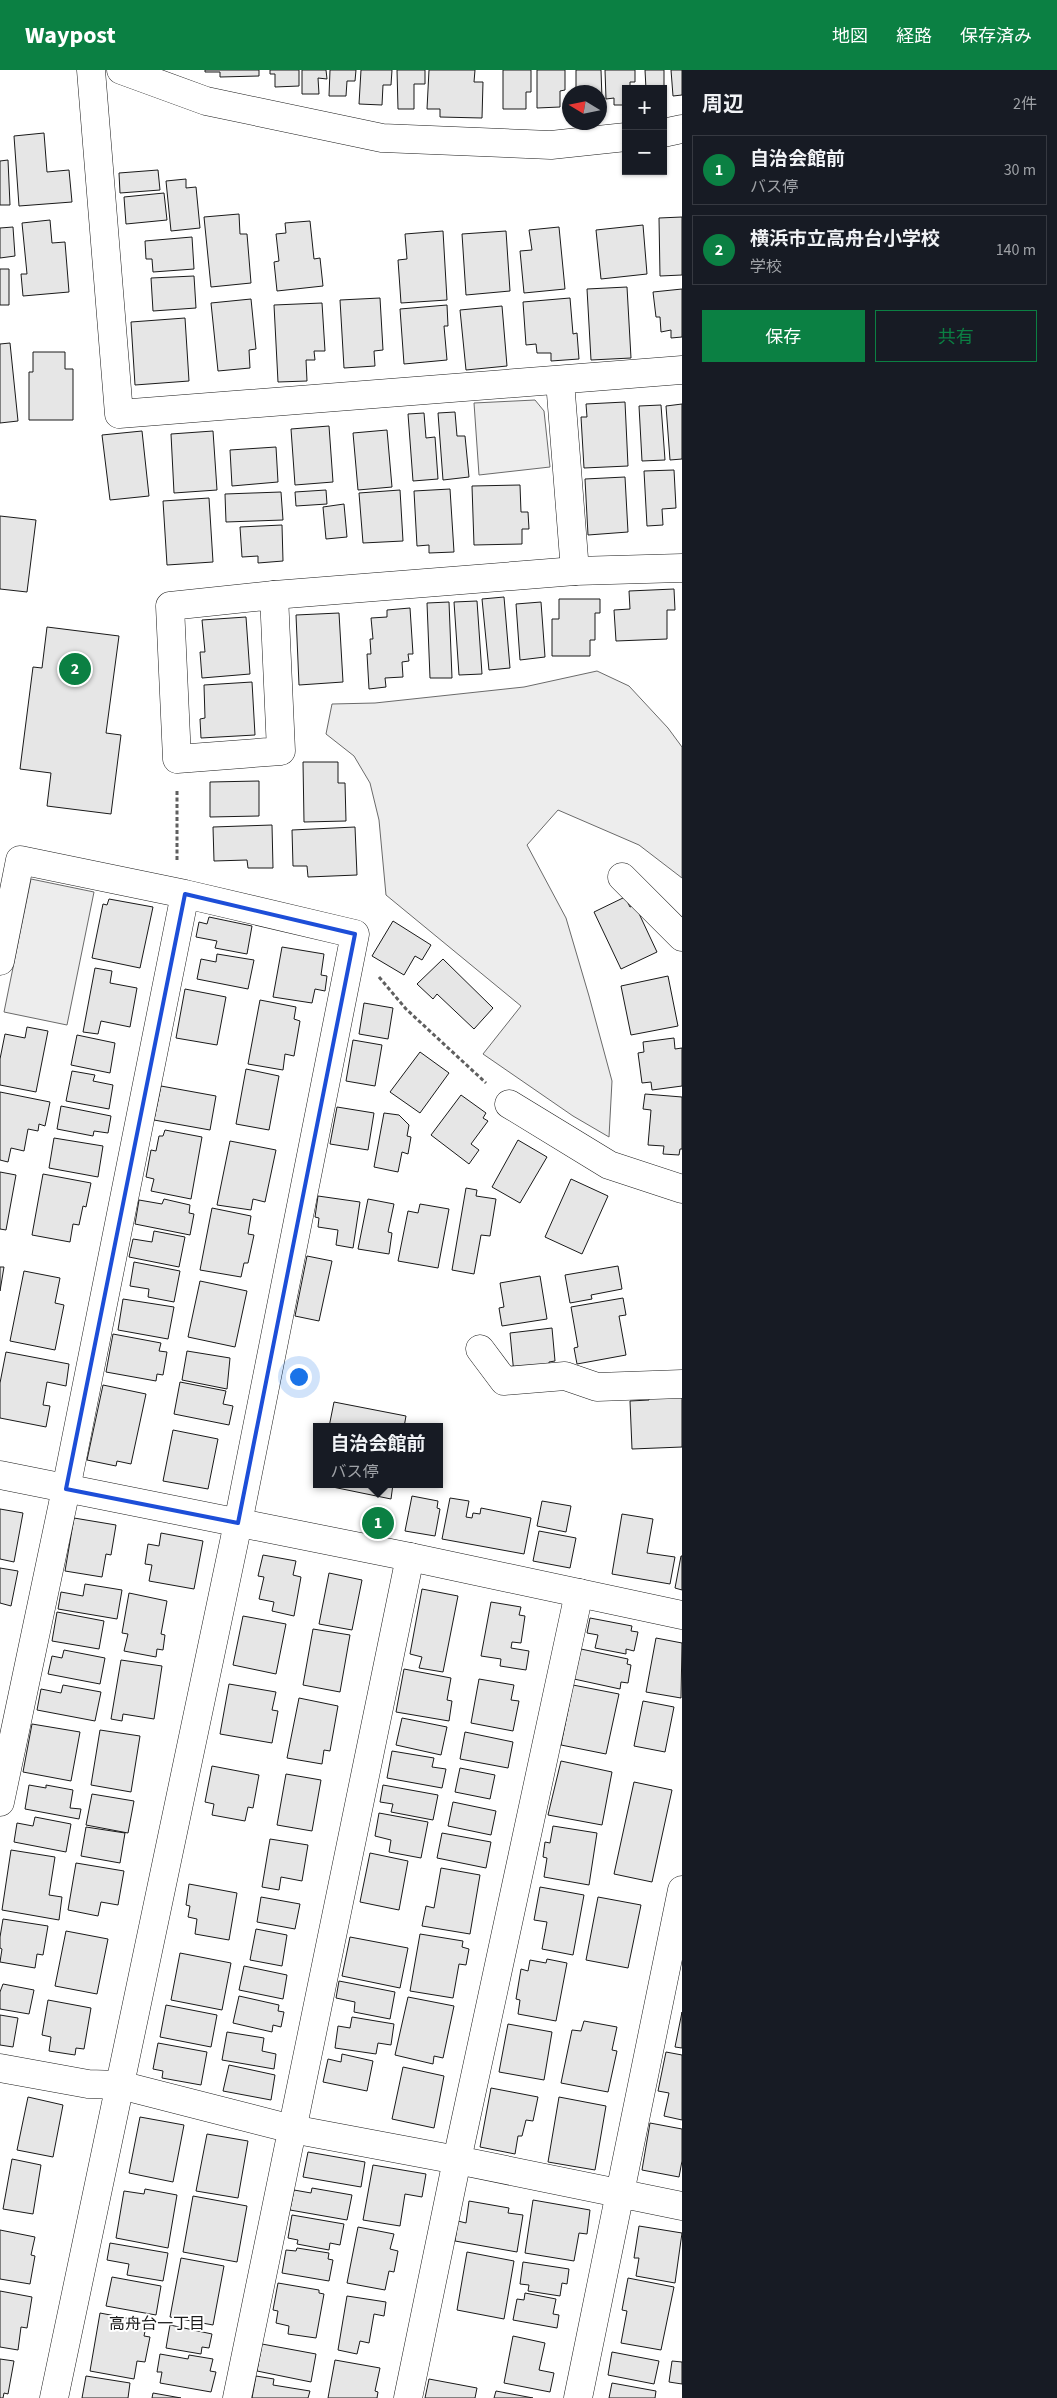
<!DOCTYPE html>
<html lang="ja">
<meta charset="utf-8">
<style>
:root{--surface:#171b24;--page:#242831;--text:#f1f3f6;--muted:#9ea1a6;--line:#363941;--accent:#0b8043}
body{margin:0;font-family:"Source Sans 3","Noto Sans JP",sans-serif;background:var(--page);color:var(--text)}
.controls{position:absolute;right:15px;top:15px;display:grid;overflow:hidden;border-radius:0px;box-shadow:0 1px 4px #0004}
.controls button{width:45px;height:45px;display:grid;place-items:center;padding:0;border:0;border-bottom:1px solid var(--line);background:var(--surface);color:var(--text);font:25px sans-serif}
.compass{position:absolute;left:562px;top:15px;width:45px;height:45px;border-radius:50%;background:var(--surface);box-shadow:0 1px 4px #0004;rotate:280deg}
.you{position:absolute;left:298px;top:1306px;width:18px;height:18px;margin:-12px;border:4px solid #fff;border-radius:50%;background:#1a73e8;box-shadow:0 0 0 8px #1a73e833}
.badge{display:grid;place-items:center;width:32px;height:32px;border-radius:50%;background:var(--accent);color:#fff;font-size:16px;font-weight:700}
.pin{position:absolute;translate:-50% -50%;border:2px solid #fff;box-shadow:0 1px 5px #0006}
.popup{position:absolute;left:313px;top:1353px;width:130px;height:65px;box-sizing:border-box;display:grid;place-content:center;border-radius:0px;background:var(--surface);filter:drop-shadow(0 1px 4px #0005);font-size:16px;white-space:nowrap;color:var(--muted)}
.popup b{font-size:19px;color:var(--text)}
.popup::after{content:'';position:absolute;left:50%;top:100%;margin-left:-10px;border:10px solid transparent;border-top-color:var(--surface)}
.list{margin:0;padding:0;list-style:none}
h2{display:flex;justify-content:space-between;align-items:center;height:65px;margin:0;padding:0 20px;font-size:21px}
h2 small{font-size:16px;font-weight:400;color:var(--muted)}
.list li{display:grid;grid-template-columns:32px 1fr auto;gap:15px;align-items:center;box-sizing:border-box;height:70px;margin:0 10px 10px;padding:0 10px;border:1px solid var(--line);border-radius:0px}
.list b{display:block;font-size:19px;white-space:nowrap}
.list p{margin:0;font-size:16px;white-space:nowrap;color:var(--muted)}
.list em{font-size:16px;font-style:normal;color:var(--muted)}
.actions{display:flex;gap:10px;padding:15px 20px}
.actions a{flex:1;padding:11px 0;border:1px solid var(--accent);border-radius:0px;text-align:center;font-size:18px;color:var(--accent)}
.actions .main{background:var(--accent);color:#fff}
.map{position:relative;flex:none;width:682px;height:2328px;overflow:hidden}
header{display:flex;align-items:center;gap:30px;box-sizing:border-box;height:70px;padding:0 25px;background:var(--accent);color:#fff}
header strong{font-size:24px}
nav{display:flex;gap:28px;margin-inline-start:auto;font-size:18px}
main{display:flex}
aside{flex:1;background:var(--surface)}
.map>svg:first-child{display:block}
.built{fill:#ededed;stroke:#6a6a6a}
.building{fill:#e6e6e6;stroke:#1a1a1a}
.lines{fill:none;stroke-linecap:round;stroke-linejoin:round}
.minor-casing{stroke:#1a1a1a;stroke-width:29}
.tertiary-casing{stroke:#1a1a1a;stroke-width:29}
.path{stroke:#5f5f5f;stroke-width:3;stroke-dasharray:4 2.5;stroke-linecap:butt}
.minor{stroke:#fff;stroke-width:28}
.tertiary{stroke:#fff;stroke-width:28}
.marked{fill:none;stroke:#1d4ed8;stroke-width:4;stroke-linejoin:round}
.labels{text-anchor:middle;stroke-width:4;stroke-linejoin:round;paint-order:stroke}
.neighbourhood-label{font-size:16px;fill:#1a1a1a;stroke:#fff}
</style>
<header>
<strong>Waypost</strong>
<nav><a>地図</a><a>経路</a><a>保存済み</a></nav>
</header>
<main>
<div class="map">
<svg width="682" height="2328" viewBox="0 0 682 2328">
<rect width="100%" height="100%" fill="#fff"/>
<path class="built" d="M535 330 544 341 550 397 479 405 474 333Z
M597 601 629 616 668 658 682 677V808L639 775 558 740 527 775 566 848 589 926 612 1011 609 1067 573 1046 483 984 521 936 386 825 379 750 370 713 354 686 326 664 332 634 375 633 524 617Z
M31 809 94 822 67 955 4 942Z"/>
<path class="building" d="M205 0H259V6L220 7V2H205Z
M270 0H299V16L275 17V4H270Z
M302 0H326L327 9 318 8 319 24H302Z
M330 0H356L355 11H347L346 26H329Z
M361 0H392L391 15H383L382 35 359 34Z
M397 0H425V14H414V39H398Z
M429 0H475L474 12H483L482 48 440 47V39H427Z
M503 0H531V22H526V39H503Z
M537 0H565V20L560 21V37L537 38Z
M576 0H601L602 29H600V22H576Z
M605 0H635V12H630V19H626V35H614V28L606 29Z
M645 0H664V26L663 19H646Z
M671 0H682V25L673 26Z
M44 63 47 102 69 100 72 132 19 136 14 66Z
M8 90 10 135H0V91Z
M158 100 160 120 120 123 119 103Z
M186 109V118L196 117 200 158 171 161 166 111Z
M164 123 167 150 126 154 124 127Z
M239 144 240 164H247L251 213 211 217 204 147Z
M682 147V205L660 206 659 148Z
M50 150 52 173 65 172 69 222 23 226 21 204H27L22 153Z
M310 151 314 189 320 188 323 216 277 221 274 192 279 191 276 164 286 163 285 153Z
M643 155 647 204 601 209 596 160Z
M13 157 15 186 0 188V158Z
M559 157 565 219 524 223 520 181 532 180 529 160Z
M443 161 447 230 401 233 398 190 407 189 405 164Z
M506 161 510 221 466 225 462 164Z
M192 167 194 199 153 202 152 189H146L145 171Z
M0 199H9V235H0Z
M194 206 196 238 153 241 151 208Z
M627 217 631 288 591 290 587 219Z
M682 219V267L671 268V260L661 262 660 247H656L653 222Z
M380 228 383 280 374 281 375 296 344 298 340 230Z
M570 228 573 264 577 263 579 289 551 291V283H537L536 274 526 275 523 232Z
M251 229 256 279 249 280 250 298 218 301 211 233Z
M322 233 325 281H314L315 290H306L307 311 278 312 274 235Z
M447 235 448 256H444L447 290 404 294 400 239Z
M502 236 507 296 466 300 460 240Z
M185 248 189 311 135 315 131 252Z
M10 273 18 351 0 353V274Z
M33 282H65V299H73V350H29V302H33Z
M625 332 628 396 584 398 581 347H587L586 334Z
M682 334V389L670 390 666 336Z
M661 335 665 390 642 391 639 336Z
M455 342 457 366H465L469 407 443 410 438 343Z
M424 343 426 368 435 367 438 409 413 411 408 344Z
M329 356 333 412 295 415 291 359Z
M387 360 392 417 358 420 353 363Z
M142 361 149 426 110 430 102 365Z
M213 361 217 420 174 423 171 364Z
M276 377 278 412 232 416 230 380Z
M674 400 676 438 662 439 663 455 647 456 644 401Z
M625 407 628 462 588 465 585 409Z
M520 415 521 442H528L529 459H522V474L474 475 472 416Z
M450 419 454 482 429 483V475L417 476 414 421Z
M326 420 327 434 296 436 295 422Z
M400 420 403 471 363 473 359 423Z
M281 422 283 450 226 452 225 424Z
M209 428 213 492 167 495 163 431Z
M344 434 347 467 326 469 323 437Z
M0 446 36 450 27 522 0 519Z
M282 455 283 491 258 493V486L242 487 240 457Z
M674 519 675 540H667V569L616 571 614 540 630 539 629 521Z
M504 527 510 598 489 600 482 529Z
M559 529H600V543H595V570H590V586H552V549H559Z
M477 531 482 604 459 605 454 532Z
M449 532 452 608H430L427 533Z
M541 532 545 587 520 590 516 534Z
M410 538 413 584H408L409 591 402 592 403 607 385 608 386 617 369 619 367 584H371L370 569H373L371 548 387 547V540Z
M339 543 343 612 299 615 296 545Z
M246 547 250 604 202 608 200 582H205L202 550Z
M47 557 119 566 106 663 121 665 111 744 47 736 51 703 20 699 33 597 42 598Z
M252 612 255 665 201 668 200 649 205 648 204 615Z
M303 692H338V713H345L346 751 304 752Z
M259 711V746L210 747V712Z
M272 755 273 798H248L247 790 214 791 213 757Z
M355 757 357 805 308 807 307 796H293L292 760Z
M625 827 630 837 635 835 657 882 621 899 594 842Z
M109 829 153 837 140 898 92 888 103 834 107 835Z
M209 847 252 856 247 884 215 878 217 871 196 867 199 852 207 854Z
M393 851 431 875 422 890 415 886 404 905 372 886Z
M282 877 324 884 321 905 327 906 325 921 315 919 312 933 273 927Z
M217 884 254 890 248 919 197 909 201 889 216 892Z
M443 889 493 938 474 959 437 924 433 929 417 914Z
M95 898 112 901 110 913 137 918 130 957 101 951 98 964 83 962Z
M668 906 678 956 631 965 621 916Z
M185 919 226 927 217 975 176 968Z
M260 930 296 937 294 949 300 951 294 986 285 984 283 1000 248 994Z
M364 933 393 938 388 969 359 964Z
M27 957 48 961 36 1022 0 1015V989L5 964 25 968Z
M77 965 115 973 110 1003 71 995Z
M674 968 675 979 682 978V1016L652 1020 651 1012 642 1013 638 983 644 982 643 972Z
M353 970 382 975 375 1016 346 1011Z
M420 982 449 1003 420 1043 390 1022Z
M246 999 279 1006 269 1060 236 1054Z
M72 1001 95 1005 93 1011 113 1015 109 1039 66 1031Z
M161 1016 216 1026 210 1060 154 1050Z
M0 1022 50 1032 45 1056 39 1054 38 1061 28 1059 24 1081 11 1078 8 1092 0 1090Z
M645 1024 682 1027V1079H680L679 1085 663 1084 664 1076 648 1075 651 1040 643 1039Z
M461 1025 486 1043 483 1048 488 1051 471 1074 479 1080 469 1094 431 1065Z
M61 1036 111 1046 108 1063 94 1061 93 1066 57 1059Z
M337 1037 374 1043 368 1080 330 1074Z
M384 1043 399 1045 409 1055 407 1066 411 1067 408 1084 402 1082 398 1102 374 1097Z
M165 1060 202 1067 191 1129 151 1121 154 1109 146 1107 151 1080 156 1081 159 1066H163Z
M54 1068 103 1076 98 1107 49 1098Z
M518 1070 547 1087 520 1133 492 1117Z
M230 1071 276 1080 265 1132 253 1129 251 1140 217 1135Z
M0 1102 16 1105 6 1160 0 1159Z
M43 1104 91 1113 86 1137 83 1136 79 1155 73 1154 70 1172 32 1165Z
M571 1109 608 1126 582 1184 545 1167Z
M466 1118 477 1120 476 1126 496 1129 490 1166 481 1165 474 1204 452 1200Z
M318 1126 360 1132 353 1178 336 1175 338 1160 318 1157 319 1148 315 1147Z
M164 1129 190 1135 189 1143 194 1144 190 1165 135 1154 139 1130 162 1134Z
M368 1129 394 1134 388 1162 392 1163 389 1184 358 1179Z
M420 1134 449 1139 438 1198 398 1191 408 1141 418 1143Z
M212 1138 251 1146 248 1164 254 1165 248 1193H244L241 1207 200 1200Z
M154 1161 185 1167 179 1197 129 1187 133 1169 152 1172Z
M307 1186 332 1191 319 1251 295 1246Z
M134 1192 180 1201 174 1232 148 1227 149 1219 130 1216Z
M618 1196 622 1219 591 1225 592 1229 570 1233 565 1205Z
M0 1197H4L0 1221Z
M24 1201 60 1208 55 1233 64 1235 55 1280 10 1271Z
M540 1206 547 1249 502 1256 499 1238 504 1237 500 1213Z
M200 1211 247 1221 235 1277 188 1267Z
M623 1228 626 1245 619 1246 626 1285 577 1294 574 1278 578 1277 571 1237Z
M123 1229 174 1237 168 1269 118 1260Z
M552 1258 555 1291 549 1292V1295L514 1304 510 1263Z
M113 1264 161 1273 159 1281 167 1282 163 1305 157 1304 156 1311 106 1302Z
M187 1281 230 1288 227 1319 182 1310Z
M6 1282 69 1294 66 1316 47 1312 43 1335 50 1336 46 1357 0 1348V1313Z
M180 1312 226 1321 223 1334 233 1336 229 1355 174 1344Z
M103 1315 146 1324 131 1394 117 1391 116 1396 87 1390Z
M682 1323V1377L632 1379 630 1331 649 1330V1324Z
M334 1332 406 1346 404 1357H329Z
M173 1360 218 1369 208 1419 163 1411Z
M318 1414H393L391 1429Z
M412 1426 438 1431 437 1438 440 1439 435 1466 405 1461Z
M450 1428 469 1431 466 1447 472 1448 473 1443 480 1444 481 1438 531 1448 524 1484 442 1469Z
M542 1431 571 1436 566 1462 537 1456Z
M0 1439 23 1443 14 1492 0 1489Z
M622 1444 653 1449 647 1483 675 1487 670 1514 612 1504Z
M74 1448 116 1455 111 1485 106 1484 102 1507 65 1501Z
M539 1461 576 1468 570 1498 533 1491Z
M161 1463 203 1471 194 1519 149 1511 152 1495 145 1494 148 1474 159 1476Z
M263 1485 296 1491 293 1505 301 1507 294 1546 272 1541 274 1532 259 1529 264 1507 258 1506Z
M681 1486H682V1520L675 1518Z
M0 1498 18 1501 11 1536 0 1533Z
M329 1503 362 1510 352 1560 319 1554Z
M85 1514 122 1520 117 1549 58 1539 61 1522 83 1526Z
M422 1519 458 1526 443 1602 419 1598 422 1587 410 1584Z
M129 1523 167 1531 161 1564 165 1565 163 1580 157 1579 156 1587 124 1581 128 1564 122 1563Z
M491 1532 521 1537 519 1545 525 1546 521 1573 512 1572 511 1578 529 1581 526 1600 500 1596 501 1589 481 1586Z
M57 1542 104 1551 99 1579 52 1571Z
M243 1546 286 1554 276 1604 233 1595Z
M590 1548 632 1556 631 1561 638 1562 634 1581 626 1579V1584L595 1578 598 1565 587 1563Z
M313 1559 350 1565 340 1622 303 1615Z
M656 1568 682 1573 681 1628 646 1622Z
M581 1579 628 1589 627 1594 631 1595 628 1613 621 1612 620 1619 574 1609Z
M64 1580 105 1588 100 1614 48 1604 52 1586 62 1588Z
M121 1590 162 1596 154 1649 123 1644 122 1651 111 1649Z
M404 1599 451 1608 447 1630 452 1631 449 1651 396 1642Z
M479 1609 514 1615 511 1630 519 1631 513 1661 471 1653Z
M229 1614 276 1622 272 1640 278 1641 272 1673 220 1664Z
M63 1615 101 1622 95 1651 37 1640 41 1619 61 1623Z
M573 1615 619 1624 606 1684 561 1675Z
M299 1628 338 1636 330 1681 324 1680 322 1694 287 1688Z
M643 1631 674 1637 665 1682 634 1676Z
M402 1648 447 1657 441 1685 396 1675Z
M32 1654 80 1662 71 1711 23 1702Z
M100 1660 140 1666 131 1722 91 1715Z
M465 1662 513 1672 508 1698 460 1689Z
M392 1681 434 1688 432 1697 446 1699 442 1718 387 1708Z
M561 1691 612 1702 602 1755 548 1745Z
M212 1696 259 1705 253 1738 248 1737 245 1751 212 1745 214 1734 205 1732Z
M460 1698 495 1705 490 1729 455 1722Z
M286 1704 321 1710 312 1761 277 1755Z
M634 1712 672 1720 652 1812 614 1804Z
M29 1715 46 1718V1715L73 1720 70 1738 81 1739 79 1749 25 1739Z
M383 1715 438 1725 433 1750 391 1742 393 1734 380 1732Z
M92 1724 134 1731 128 1763 86 1755Z
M453 1732 496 1741 491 1765 448 1756Z
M379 1743 428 1752 421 1788 389 1782 391 1770 375 1766Z
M35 1747 71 1754 66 1782 14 1772 17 1753 33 1756Z
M553 1756 597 1763 589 1815 544 1807 547 1788 543 1787 545 1772 550 1773Z
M86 1757 125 1763 120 1793 81 1786Z
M442 1763 491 1772 486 1798 437 1788Z
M270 1769 308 1775 302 1811 281 1807 279 1820 262 1817Z
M11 1780 55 1787 49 1825 62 1827 59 1850 2 1840Z
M370 1783 408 1791 399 1840 360 1832Z
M76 1793 124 1801 118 1835 101 1832 98 1846 68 1840Z
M441 1798 480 1805 470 1864 422 1856 426 1836 434 1838Z
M189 1814 237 1823 229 1870 195 1864 197 1849 188 1847 190 1836 186 1835Z
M540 1817 584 1825 573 1885 542 1879 547 1852 534 1850Z
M261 1827 300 1834 295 1859 257 1852Z
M598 1827 641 1835 628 1898 586 1890Z
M3 1849 48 1856 43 1885 37 1884 35 1898 0 1892 2 1879 0 1878V1867Z
M256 1859 287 1865 282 1896 250 1890Z
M66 1861 108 1869 97 1924 55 1916Z
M420 1864 463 1871 462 1877 469 1879 466 1895 459 1894 453 1928 410 1921Z
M350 1867 408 1878 400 1918 342 1906Z
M180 1883 231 1893 222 1940 171 1930Z
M547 1889 567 1893 556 1951 518 1944 520 1930 516 1929 521 1899 528 1901 530 1890 546 1893Z
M244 1896 287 1905 283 1929 239 1920Z
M339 1911 395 1922 390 1949 354 1942 355 1932 336 1928Z
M3 1914 34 1920 29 1944 0 1939V1922Z
M239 1926 279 1935 278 1941 284 1942 281 1957 273 1955 272 1962 233 1953Z
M408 1927 454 1936 443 1988 434 1986 433 1994 395 1985Z
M48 1930 91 1938 84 1979 76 1978 75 1985 49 1981 51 1967 42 1965Z
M166 1935 217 1945 211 1977 160 1967Z
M682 1942V1978L675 1977Z
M0 1945 18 1948 13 1977 0 1975Z
M352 1947 394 1954 391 1975 378 1973 376 1984 335 1978 338 1956 350 1958Z
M584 1951 617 1957 612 1980 617 1981 608 2022 561 2013 572 1960 581 1961Z
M508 1954 552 1962 544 2010 499 2002Z
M227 1962 264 1968 262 1981 276 1984 274 1999 222 1990Z
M158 1973 207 1982 201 2015 162 2008 163 2001 153 1999Z
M666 1982 682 1985V2050L664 2046 669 2023 658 2021Z
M342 1984 373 1991 367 2021 323 2012 328 1989 341 1992Z
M229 1995 275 2005 271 2030 223 2021Z
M403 1997 444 2006 434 2058 392 2049Z
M491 2018 538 2027 533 2051 526 2050 522 2066H518L515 2084 480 2077Z
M28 2027 63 2035 53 2087 17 2080Z
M559 2027 606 2036 595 2100 548 2092Z
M140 2047 184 2055 173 2112 129 2103Z
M650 2053 682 2059V2091L679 2107 642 2100Z
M207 2064 248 2071 238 2128 196 2121Z
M308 2082 365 2092 361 2117 303 2107Z
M12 2089 41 2095 33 2144 3 2139Z
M373 2095 426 2104 422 2127 405 2124 400 2156 363 2150Z
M312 2118 352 2125 347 2150 290 2140 294 2120 311 2123Z
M145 2119 177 2125 168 2178 116 2168 124 2121 144 2124Z
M193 2126 247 2136 237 2192 183 2182Z
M533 2130 590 2140 587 2164 579 2163 574 2191 525 2183Z
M469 2131 509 2138 508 2143 523 2145 517 2182 455 2171 458 2151 466 2153Z
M292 2145 344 2154 340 2175 330 2173 329 2180 297 2174 298 2170 288 2168Z
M639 2156 682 2163 675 2213 636 2206 639 2188H634Z
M358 2157 394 2164 390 2179 398 2181 394 2202 389 2201 385 2220 347 2213Z
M0 2160 35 2167 31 2185 35 2186 30 2214 0 2209Z
M110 2173 168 2183 163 2211 127 2205 129 2194 107 2190Z
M297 2178 329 2183 328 2189 333 2190 329 2211 282 2203 286 2180 296 2181Z
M467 2182 514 2191 504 2249 457 2240Z
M181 2188 224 2196 213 2255 170 2247Z
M523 2192 569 2199 567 2214 562 2213 560 2226 528 2221 529 2215 520 2214Z
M112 2207 161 2216 156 2245 106 2236Z
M628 2208 674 2217 661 2280 621 2273 627 2241 622 2240Z
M278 2213 319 2220V2223L324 2224 316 2268 288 2264 289 2256 276 2253 278 2241 273 2240Z
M0 2221 32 2227 27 2258 21 2257 18 2280 0 2277Z
M525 2223 556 2229 553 2244 559 2245 557 2258 513 2250 517 2229 524 2230Z
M347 2226 386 2232 384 2246 374 2244 369 2273 360 2271 357 2284 338 2280Z
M100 2243 147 2252 144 2266 150 2267 145 2292 137 2291 134 2309 90 2301Z
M170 2255 212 2264 209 2278 202 2277 201 2284 166 2278Z
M513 2266 545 2273 539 2300 554 2303 550 2322 504 2313Z
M262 2274 316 2284 311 2312 257 2301Z
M612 2282 659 2291 654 2314 608 2305Z
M160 2284 188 2289 189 2285 213 2289 210 2301 216 2302 211 2322 160 2313 162 2302H157Z
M0 2289 14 2291 8 2324 4 2323 3 2328H0Z
M335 2290 380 2298 375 2321 378 2322 377 2328H328Z
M672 2291 682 2292V2314L669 2312Z
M86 2306 130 2313 128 2328H82Z
M256 2306 274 2309 273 2315 310 2321 308 2328H252Z
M429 2309 477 2318 475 2328H425Z
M612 2313 656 2321 655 2328H609Z
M496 2321 533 2328H494Z
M153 2323 181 2328H152Z"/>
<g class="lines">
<g class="minor-casing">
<path id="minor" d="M91 0 119 344 682 300
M560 311 575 501
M274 525 281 681 177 689 170 536Z
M622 807 682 867
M0 891 20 790 185 824 355 864 238 1453
M509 1034 609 1095 682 1119
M480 1279 504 1311 565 1306 597 1317 682 1314
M0 1732 66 1419 185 824
M0 1998 88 2014 120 2015 292 2059 457 2090 682 2136
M237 2328 410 1487
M408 2328 457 2090 579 1523
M578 2328 682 1820"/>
</g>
<g class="tertiary-casing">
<path id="tertiary" d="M121 0 206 31 382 68 551 75 626 67
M663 63 682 59
M274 525 575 501 682 498
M0 1405 410 1487 682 1545
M54 2328 238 1453"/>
</g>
<path class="path" d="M177 721V790
M379 907 406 939 486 1013"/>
<use href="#minor" class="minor"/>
<use href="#tertiary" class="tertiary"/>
</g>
<path class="marked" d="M185 824 355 864 238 1453 66 1419Z"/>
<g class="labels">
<g class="neighbourhood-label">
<text x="157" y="2259">高舟台一丁目</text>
</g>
</g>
</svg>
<div class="controls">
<button>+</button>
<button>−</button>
</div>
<svg class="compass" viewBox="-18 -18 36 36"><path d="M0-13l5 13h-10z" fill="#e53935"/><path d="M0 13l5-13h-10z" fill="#9ea1a6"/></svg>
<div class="you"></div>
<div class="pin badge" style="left:378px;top:1453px">1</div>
<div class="popup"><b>自治会館前</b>バス停</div>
<div class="pin badge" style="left:75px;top:599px">2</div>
</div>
<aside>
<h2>周辺<small>2件</small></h2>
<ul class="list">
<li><span class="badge">1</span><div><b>自治会館前</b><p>バス停</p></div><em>30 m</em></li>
<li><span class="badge">2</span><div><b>横浜市立高舟台小学校</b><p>学校</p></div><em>140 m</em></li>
</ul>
<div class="actions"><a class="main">保存</a><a>共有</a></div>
</aside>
</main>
